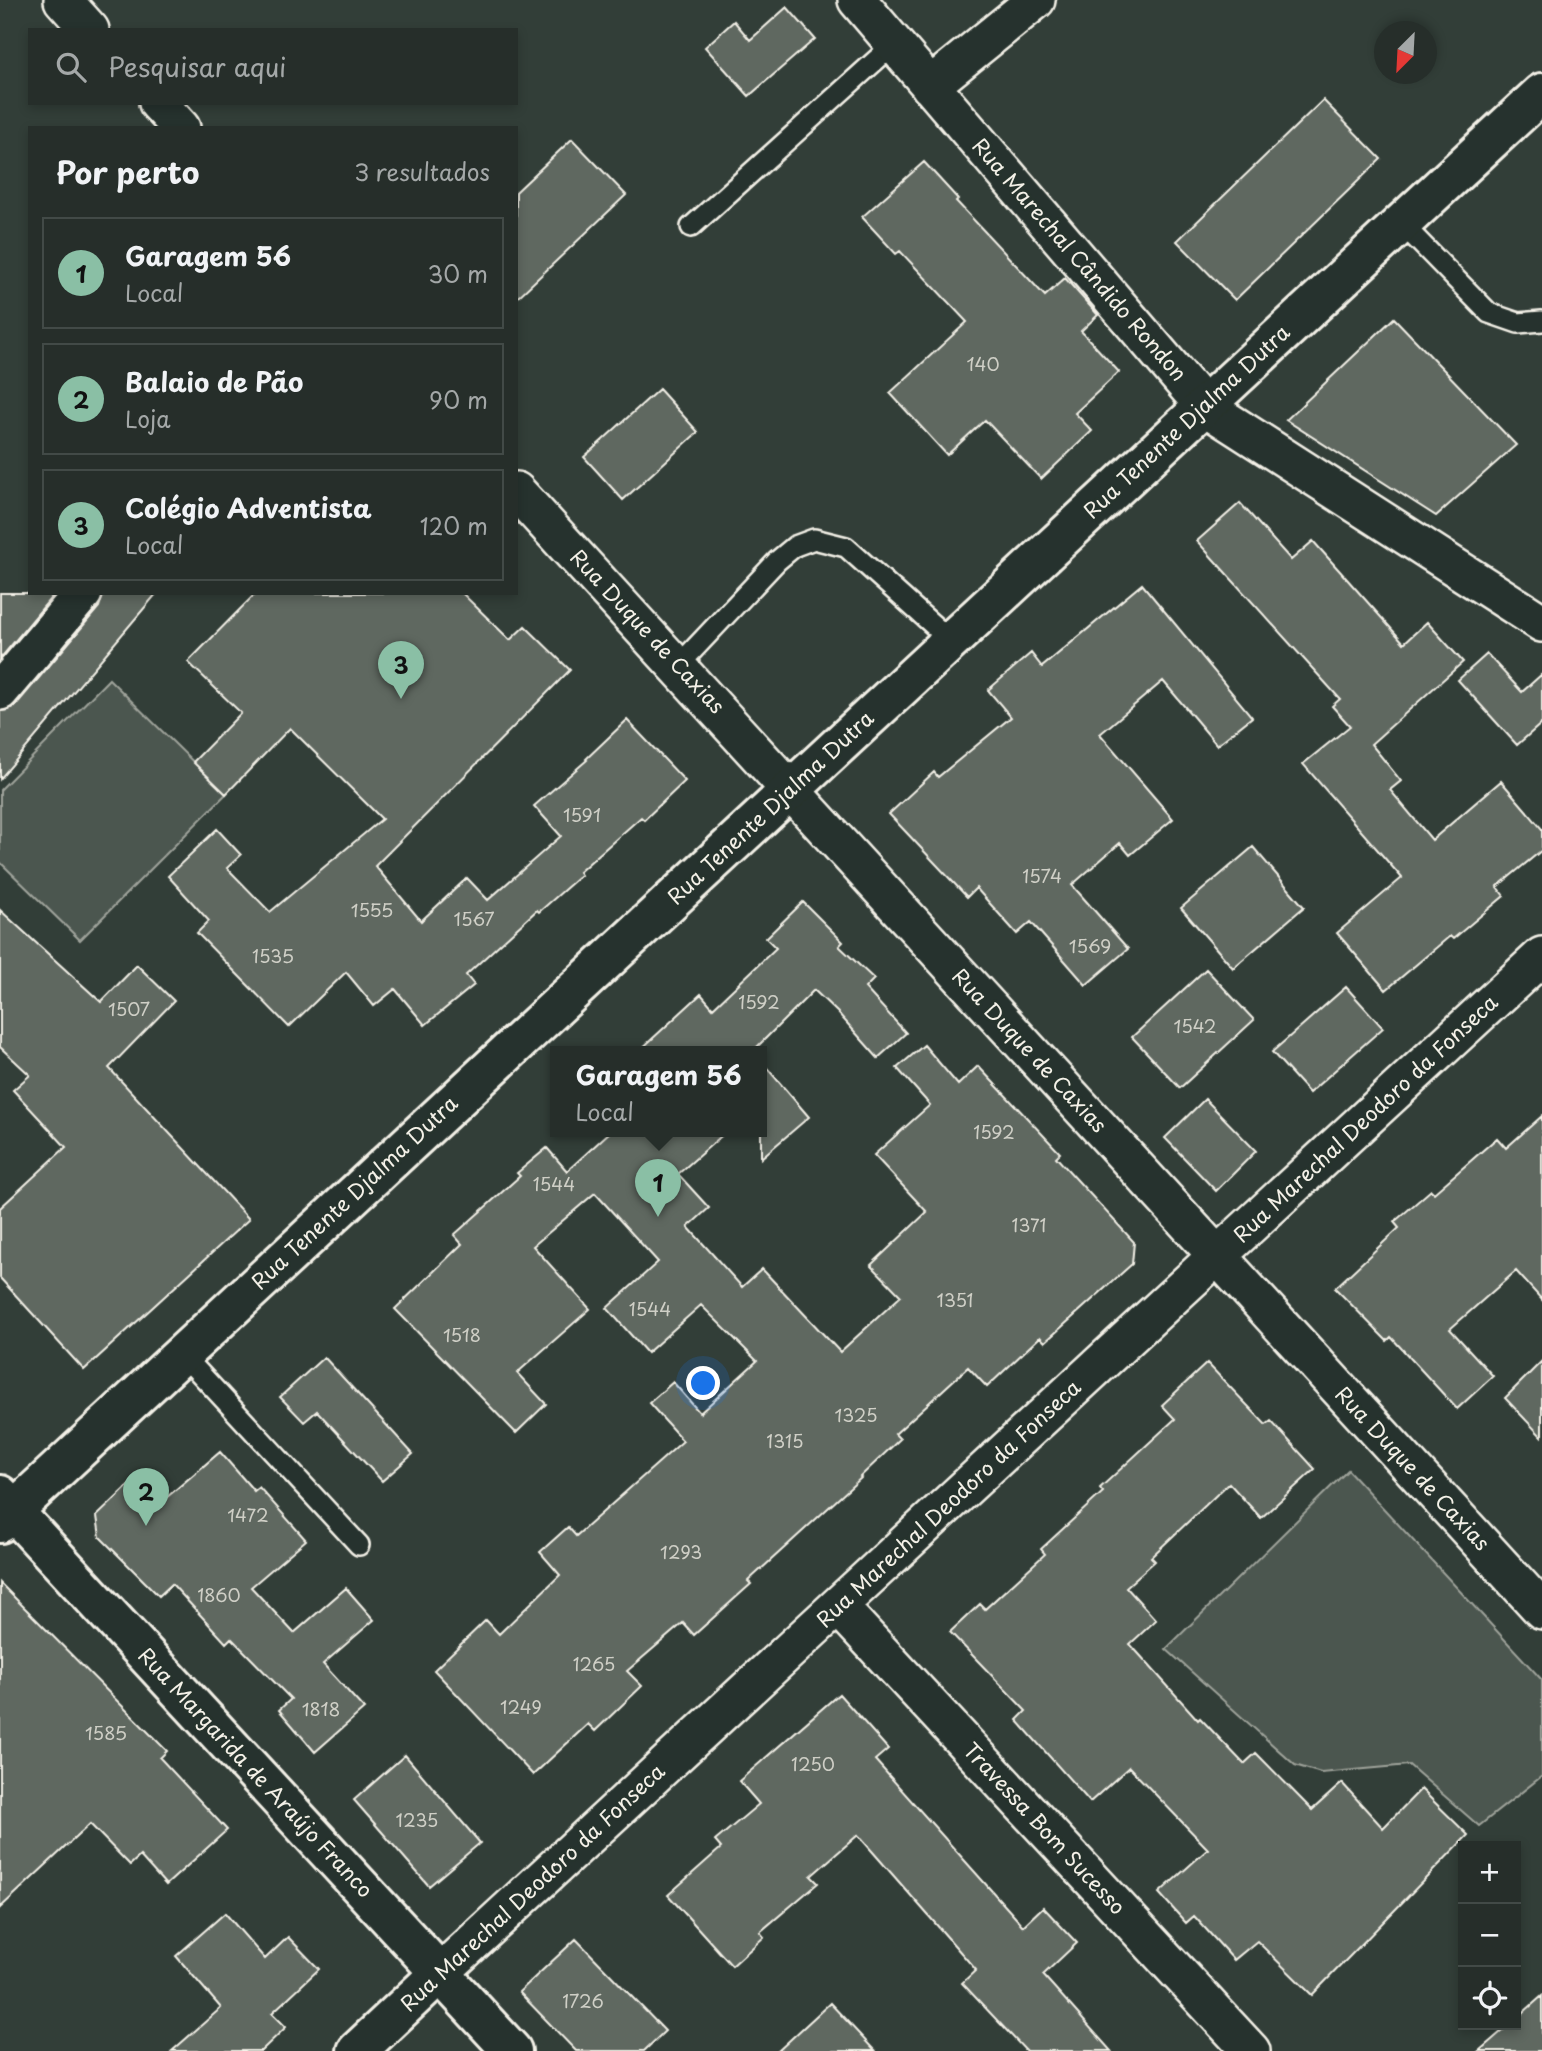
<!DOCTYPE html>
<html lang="pt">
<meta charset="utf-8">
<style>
:root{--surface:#262e2a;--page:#2e3632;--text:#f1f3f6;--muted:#a4a8a8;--line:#424a47;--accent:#8abfa5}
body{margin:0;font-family:"Playpen Sans",sans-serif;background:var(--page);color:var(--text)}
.controls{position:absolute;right:21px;bottom:21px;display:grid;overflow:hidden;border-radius:0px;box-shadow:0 4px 10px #0003}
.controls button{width:63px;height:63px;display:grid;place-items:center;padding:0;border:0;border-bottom:2px solid var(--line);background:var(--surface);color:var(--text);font:35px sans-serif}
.compass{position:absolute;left:1374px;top:21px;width:63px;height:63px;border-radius:50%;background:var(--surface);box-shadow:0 4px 10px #0003;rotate:204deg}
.you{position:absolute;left:704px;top:1384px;width:24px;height:24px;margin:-18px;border:5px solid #fff;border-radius:50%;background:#1a73e8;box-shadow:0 0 0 10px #1a73e833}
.badge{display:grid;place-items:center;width:46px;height:46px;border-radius:50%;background:var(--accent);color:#111;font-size:23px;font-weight:700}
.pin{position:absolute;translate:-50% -58px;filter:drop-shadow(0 2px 4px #0008)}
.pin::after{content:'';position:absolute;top:37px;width:24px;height:21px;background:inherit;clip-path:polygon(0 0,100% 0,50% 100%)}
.popup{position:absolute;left:550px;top:1046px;width:217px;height:91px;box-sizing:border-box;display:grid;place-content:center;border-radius:0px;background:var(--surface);filter:drop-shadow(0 2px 5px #0005);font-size:23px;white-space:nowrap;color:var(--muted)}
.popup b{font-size:26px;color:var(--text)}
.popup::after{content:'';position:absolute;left:50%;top:100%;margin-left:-14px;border:14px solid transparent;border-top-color:var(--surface)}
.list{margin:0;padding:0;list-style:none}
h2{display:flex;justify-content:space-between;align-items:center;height:91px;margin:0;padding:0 28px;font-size:30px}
h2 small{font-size:23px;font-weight:400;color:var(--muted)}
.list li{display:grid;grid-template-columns:46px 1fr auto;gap:21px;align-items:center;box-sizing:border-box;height:112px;margin:0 14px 14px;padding:0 14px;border:2px solid var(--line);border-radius:0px}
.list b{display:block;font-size:26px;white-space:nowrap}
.list p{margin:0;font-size:23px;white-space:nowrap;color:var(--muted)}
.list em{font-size:23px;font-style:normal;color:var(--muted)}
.icon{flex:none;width:38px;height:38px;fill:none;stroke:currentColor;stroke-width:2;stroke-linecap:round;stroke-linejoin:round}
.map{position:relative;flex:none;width:1542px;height:2051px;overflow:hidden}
.search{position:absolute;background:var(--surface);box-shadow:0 4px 10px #0003;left:28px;top:28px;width:490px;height:77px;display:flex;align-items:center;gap:18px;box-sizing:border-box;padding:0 24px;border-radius:0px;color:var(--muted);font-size:26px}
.panel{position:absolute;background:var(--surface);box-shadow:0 4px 10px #0003;left:28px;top:126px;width:490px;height:469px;border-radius:0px}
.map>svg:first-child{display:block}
.green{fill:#4c564f;stroke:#a0a49c;stroke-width:2}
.building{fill:#5f6861;stroke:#f4f1e8;stroke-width:2}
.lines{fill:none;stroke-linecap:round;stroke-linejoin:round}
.lane-casing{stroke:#f4f1e8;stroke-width:24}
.street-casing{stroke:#f4f1e8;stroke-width:42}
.secondary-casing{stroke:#f4f1e8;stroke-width:44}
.lane{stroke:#26332d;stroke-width:19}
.street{stroke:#26332d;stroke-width:37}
.secondary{stroke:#26332d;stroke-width:38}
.labels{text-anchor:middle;stroke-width:5;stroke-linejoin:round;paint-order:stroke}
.number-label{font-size:18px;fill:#cfcfc6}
.street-label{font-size:21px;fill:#f4f1e8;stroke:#26332d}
</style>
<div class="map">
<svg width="1542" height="2051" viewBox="0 0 1542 2051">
<rect width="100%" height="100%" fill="#323e38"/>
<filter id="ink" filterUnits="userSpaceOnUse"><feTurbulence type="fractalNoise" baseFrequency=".0143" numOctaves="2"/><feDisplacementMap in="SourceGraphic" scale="14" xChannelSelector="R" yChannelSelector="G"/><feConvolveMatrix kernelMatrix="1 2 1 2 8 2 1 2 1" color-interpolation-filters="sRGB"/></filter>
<g filter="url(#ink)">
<path class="green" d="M109 679 226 794 80 940 0 862V790Z
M1348 1470 1542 1680V1776L1479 1826 1409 1765 1321 1773 1295 1765 1166 1649Z"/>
<path class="building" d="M787 7 815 39 749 96 705 47 734 21 750 40Z
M1323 100 1381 159 1235 300 1177 241Z
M572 139 626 195 516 299V192Z
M924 162 958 199 956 201 1045 296 1065 278 1098 315 1081 331 1119 372 1075 413 1092 431 1041 479 985 420 947 455 890 393 967 322 900 251 896 254 862 217Z
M1394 318 1516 445 1436 516 1286 420Z
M659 389 698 432 623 500 584 457Z
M1240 503 1291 560 1313 541 1404 643 1427 622 1463 662 1371 744 1401 781 1390 790 1432 840 1501 781 1542 829V850L1497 887 1504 896 1453 939 1450 936 1386 990 1337 933 1402 878 1303 764 1350 726 1332 706 1340 699 1197 541Z
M1142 584 1252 717 1217 745 1163 681 1100 734 1173 819 1130 855 1120 843 1072 885 1128 949 1086 985 1031 922 1017 934 976 888 967 897 889 814 934 772 938 777 1011 717 988 690 1031 653 1042 667Z
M0 593H55L0 659Z
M103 593H157L0 779V711L8 710 16 705 99 607Z
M256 593H462L510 640 525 626 570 670 375 866 421 921 467 878 488 900 561 836 534 806 587 760 586 759 627 720 685 781 644 820 641 817 579 872 581 875 539 912 537 910 466 975 474 985 425 1025 395 989 374 1006 346 972 289 1027 197 933 209 921 168 876 217 829 241 855 227 868 270 912 382 819 290 728 226 794 193 762 241 713 188 662Z
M1487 654 1522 692 1542 674V723L1517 745 1458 680Z
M1253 847 1304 907 1233 968 1181 908Z
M803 902 843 942 839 946 874 979 865 988 906 1033 878 1058 838 1013 814 990 753 1051H639L701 994 713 1008 776 948 766 938Z
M0 910 101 1002 137 965 174 1001 109 1068 249 1219 84 1370 0 1278V1208L66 1147 13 1090 30 1075 0 1047Z
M1206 969 1254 1020 1180 1088 1132 1037Z
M1346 987 1383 1028 1309 1093 1272 1052Z
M924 1045 958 1085 978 1066 1060 1153 1056 1157 1134 1242 1132 1264 1045 1342 1040 1337 987 1387 968 1367 895 1434 900 1439 860 1477 861 1478 748 1581 751 1584 694 1635 683 1623 627 1671 642 1686 595 1731 588 1724 533 1775 434 1670 486 1620 499 1634 560 1575 540 1552 568 1527 576 1536 683 1441 649 1403 673 1382 700 1413 757 1361 701 1305 647 1353 607 1308 658 1262 595 1193 533 1246 590 1309 517 1373 546 1404 516 1433 395 1309 462 1244 454 1235 520 1176 517 1173 547 1148 567 1171 611 1131H727L678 1174 709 1208 688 1227 742 1287 762 1269 840 1352 901 1296 871 1265 927 1212 874 1155 930 1105 897 1068Z
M761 1061 809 1117 761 1158Z
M1205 1099 1256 1151 1216 1191 1165 1138Z
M1542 1116V1300L1516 1271 1450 1329 1493 1376 1457 1409 1391 1337 1387 1341 1335 1288 1399 1228 1394 1222 1431 1190 1434 1193 1497 1138 1506 1148Z
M324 1357 413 1454 382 1481 317 1411 304 1422 280 1397Z
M1542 1361V1437L1505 1398Z
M1207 1363 1266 1425 1271 1421 1315 1469 1261 1518 1229 1483 1151 1557 1155 1561 1126 1587 1156 1620 1130 1644 1198 1720 1200 1718 1244 1764 1256 1753 1312 1810 1342 1783 1383 1828 1421 1789 1468 1835 1312 1995 1257 1941 1234 1960 1194 1916 1186 1923 1159 1893 1208 1849 1129 1767 1090 1802 1017 1720 1026 1711 950 1632 980 1604 985 1609 1045 1554 1041 1549 1103 1492 1100 1488 1175 1419 1162 1405Z
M220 1452 254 1491 259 1487 306 1540 251 1587 294 1633 346 1588 374 1620 323 1664 364 1709 315 1752 279 1710 291 1699 231 1638 226 1643 172 1584 159 1596 100 1537 97 1516 144 1471 167 1497Z
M0 1583 167 1751 160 1758 227 1830 166 1885 140 1856 130 1865 90 1824 0 1908Z
M839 1694 888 1749 875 1760 1023 1926 1043 1907 1077 1943 1043 1975 1111 2051H1026L962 1983 976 1970 858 1835 811 1876 818 1883 760 1932 764 1937 732 1966 668 1895 721 1848 715 1841 759 1804 739 1781Z
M405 1755 480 1843 429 1886 354 1800Z
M225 1913 265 1959 288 1937 319 1969 272 2013 286 2027 261 2051H172L221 2008 176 1956Z
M576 1939 665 2031 644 2051H576L519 1992Z
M1542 1996V2051H1479L1509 2025H1516V2019Z
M830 2003 875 2051H778Z"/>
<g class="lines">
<g class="lane-casing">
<path id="lane" d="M1401 223 1489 313 1518 323 1542 321
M691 227 894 44
M678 666 777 561 795 546 814 539 846 547 951 641
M182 1354 359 1545"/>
</g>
<g class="street-casing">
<path id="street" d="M63 0 90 30
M857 0 1204 406 1542 623
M930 86 1036 0
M158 103 181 128
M516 491 1542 1610
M0 691 83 593
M838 1606 1251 2051
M440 1973 1542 956"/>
</g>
<g class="secondary-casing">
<path id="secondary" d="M0 1495 13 1511 512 2051
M0 1523 1542 93
M357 2051 440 1973"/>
</g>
<use href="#lane" class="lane"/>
<use href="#street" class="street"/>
<use href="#secondary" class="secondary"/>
</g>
</g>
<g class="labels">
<g class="number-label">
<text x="983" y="371">140</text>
<text x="582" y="822">1591</text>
<text x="1042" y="883">1574</text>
<text x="372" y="917">1555</text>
<text x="474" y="926">1567</text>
<text x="1090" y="953">1569</text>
<text x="273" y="963">1535</text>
<text x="759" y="1009">1592</text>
<text x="129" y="1016">1507</text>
<text x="1195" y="1033">1542</text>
<text x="994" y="1139">1592</text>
<text x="554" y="1191">1544</text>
<text x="1029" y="1232">1371</text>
<text x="955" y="1307">1351</text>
<text x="650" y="1316">1544</text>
<text x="462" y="1342">1518</text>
<text x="856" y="1422">1325</text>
<text x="785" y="1448">1315</text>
<text x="248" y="1522">1472</text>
<text x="681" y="1559">1293</text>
<text x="219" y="1602">1860</text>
<text x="594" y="1671">1265</text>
<text x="521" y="1714">1249</text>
<text x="321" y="1716">1818</text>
<text x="106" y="1740">1585</text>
<text x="813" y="1771">1250</text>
<text x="417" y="1827">1235</text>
<text x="583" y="2008">1726</text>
</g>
<g class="street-label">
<text transform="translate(1079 260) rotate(49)" y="7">Rua Marechal Cândido Rondon</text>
<text transform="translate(1187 422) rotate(-43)" y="7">Rua Tenente Djalma Dutra</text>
<text transform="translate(647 632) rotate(47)" y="7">Rua Duque de Caxias</text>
<text transform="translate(771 808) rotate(-43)" y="7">Rua Tenente Djalma Dutra</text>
<text transform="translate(1029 1051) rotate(47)" y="7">Rua Duque de Caxias</text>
<text transform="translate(1366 1119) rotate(-43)" y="7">Rua Marechal Deodoro da Fonseca</text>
<text transform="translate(355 1193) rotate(-43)" y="7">Rua Tenente Djalma Dutra</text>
<text transform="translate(1412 1469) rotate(47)" y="7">Rua Duque de Caxias</text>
<text transform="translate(949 1504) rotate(-43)" y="7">Rua Marechal Deodoro da Fonseca</text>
<text transform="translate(255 1773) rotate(47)" y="7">Rua Margarida de Araújo Franco</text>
<text transform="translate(1044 1829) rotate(47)" y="7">Travessa Bom Sucesso</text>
<text transform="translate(533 1888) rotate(-43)" y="7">Rua Marechal Deodoro da Fonseca</text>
</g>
</g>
</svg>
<div class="controls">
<button>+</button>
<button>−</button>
<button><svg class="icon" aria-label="locate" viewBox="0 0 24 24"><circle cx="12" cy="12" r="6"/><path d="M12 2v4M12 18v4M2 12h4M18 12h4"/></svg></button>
</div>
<svg class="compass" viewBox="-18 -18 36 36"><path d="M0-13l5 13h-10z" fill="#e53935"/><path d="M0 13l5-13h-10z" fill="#a4a8a8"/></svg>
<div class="you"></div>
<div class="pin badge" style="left:658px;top:1217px">1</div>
<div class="popup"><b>Garagem 56</b>Local</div>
<div class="pin badge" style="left:146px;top:1526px">2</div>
<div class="pin badge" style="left:401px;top:699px">3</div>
<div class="search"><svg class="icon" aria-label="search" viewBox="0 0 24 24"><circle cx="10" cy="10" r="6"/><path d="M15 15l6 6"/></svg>Pesquisar aqui</div>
<section class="panel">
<h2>Por perto<small>3 resultados</small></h2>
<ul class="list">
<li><span class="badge">1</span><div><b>Garagem 56</b><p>Local</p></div><em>30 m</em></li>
<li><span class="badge">2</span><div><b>Balaio de Pão</b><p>Loja</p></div><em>90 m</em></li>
<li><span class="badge">3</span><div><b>Colégio Adventista</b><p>Local</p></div><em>120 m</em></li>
</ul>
</section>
</div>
